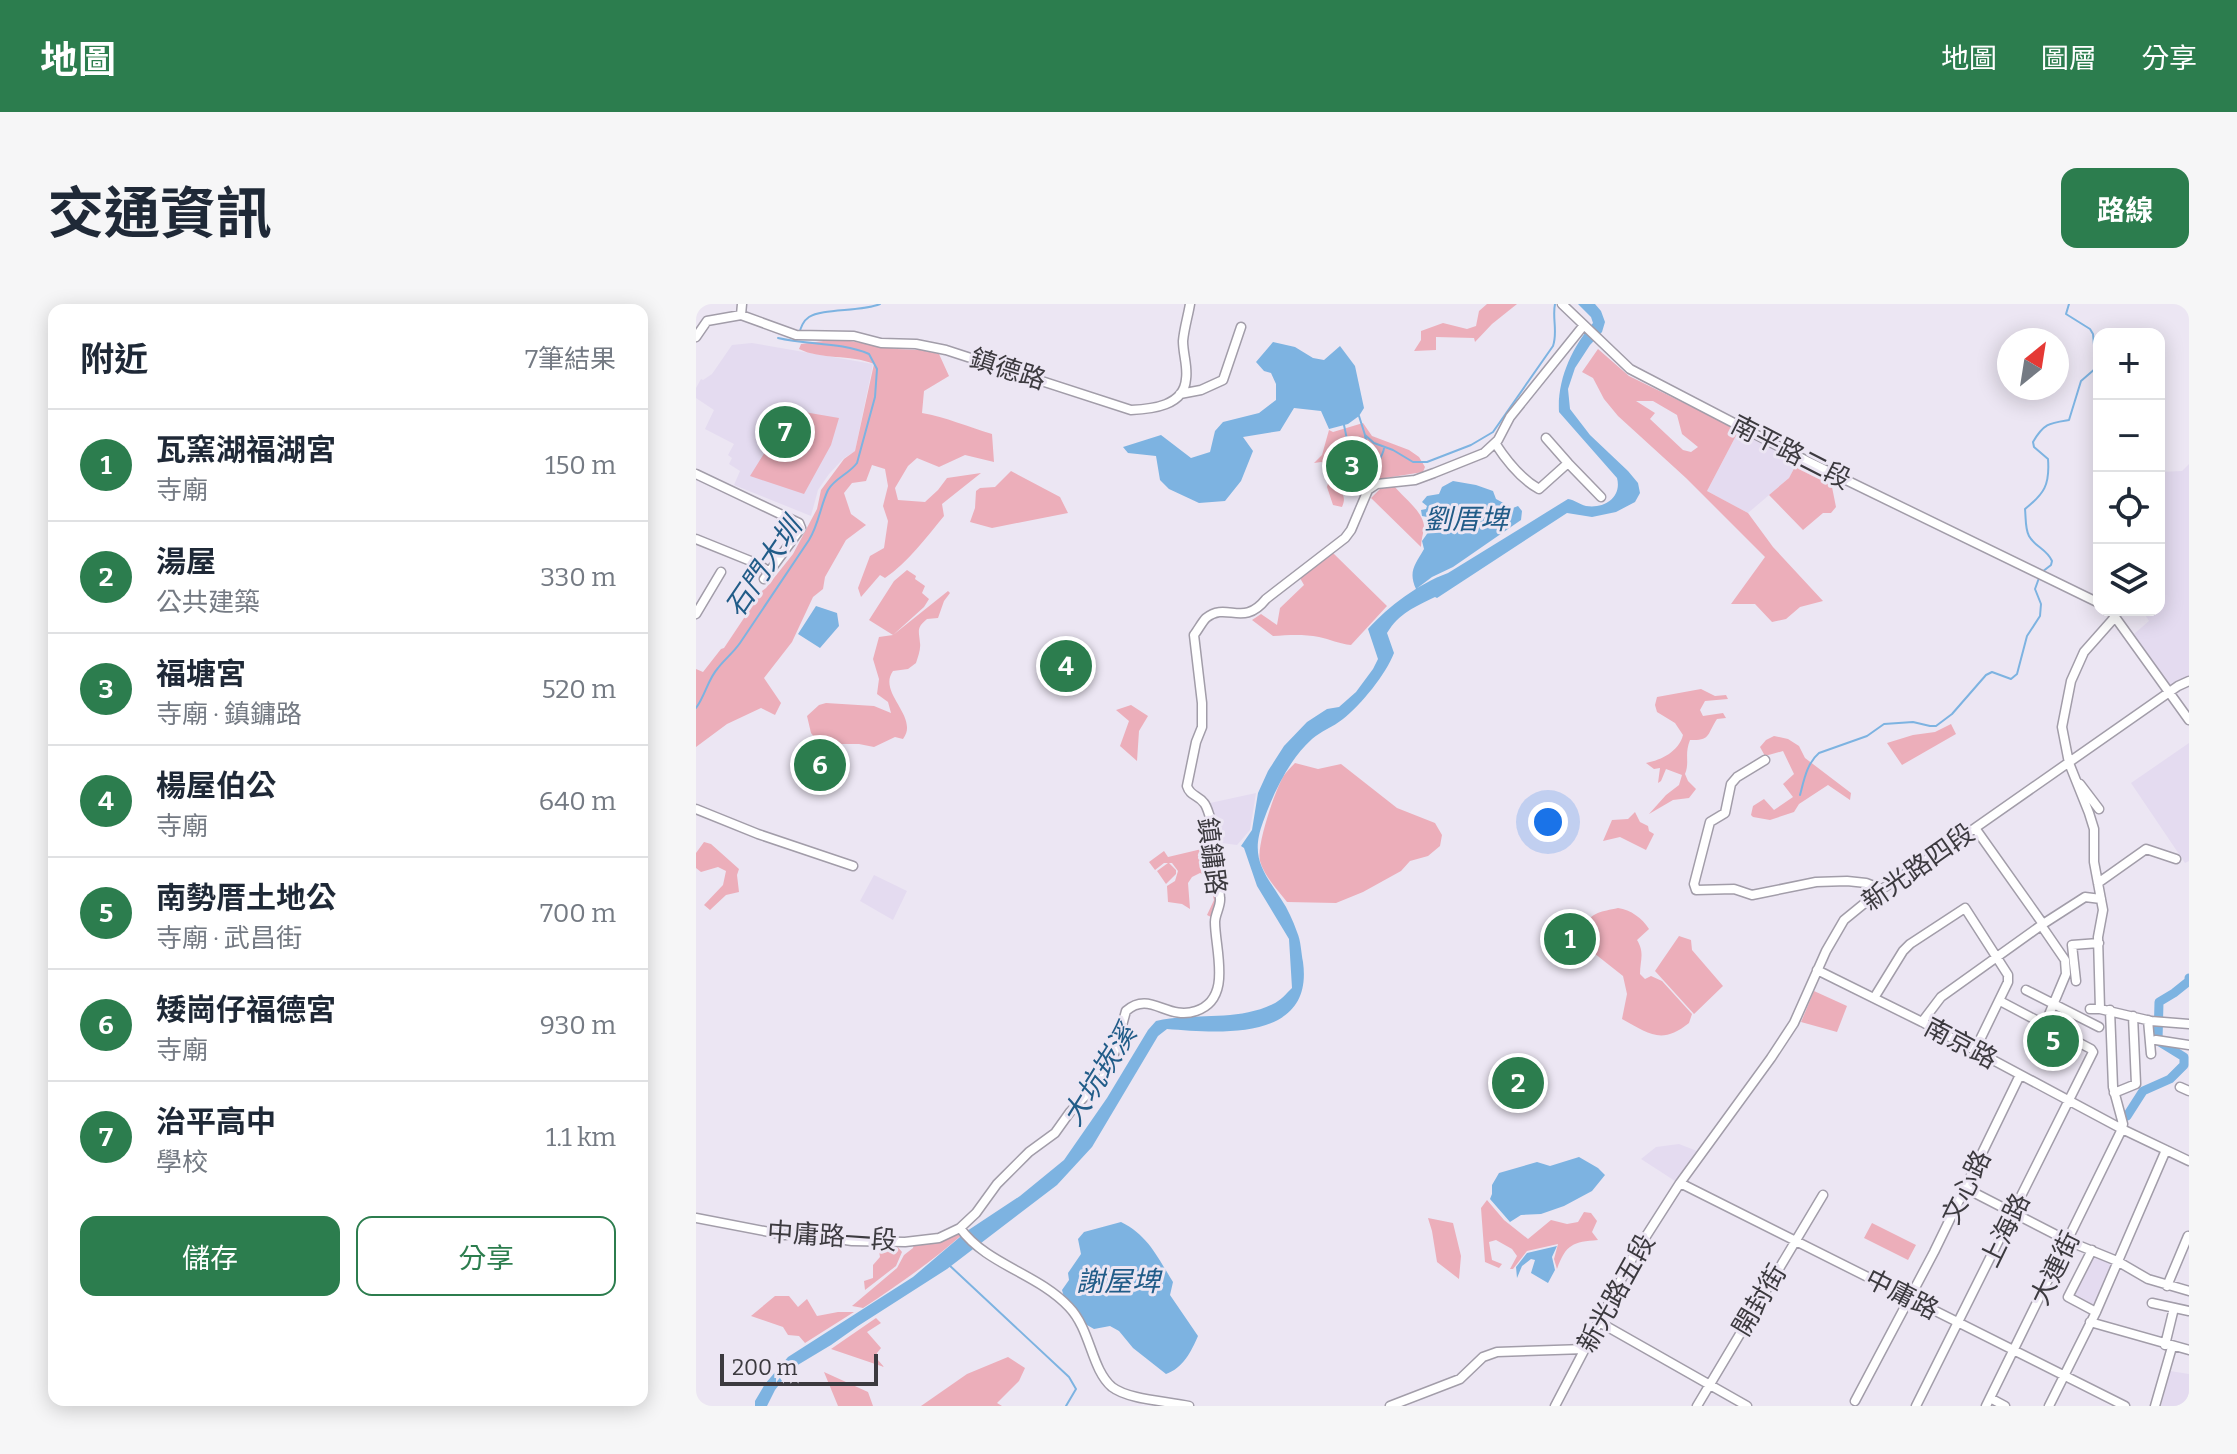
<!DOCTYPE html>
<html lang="zh-TW">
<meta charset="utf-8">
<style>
:root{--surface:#fff;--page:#f6f6f7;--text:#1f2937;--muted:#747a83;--line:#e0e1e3;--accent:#2c7d4e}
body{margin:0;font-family:Bitter,"Noto Sans TC",serif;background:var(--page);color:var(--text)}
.controls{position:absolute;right:24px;top:24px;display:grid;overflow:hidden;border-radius:16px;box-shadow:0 4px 20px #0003}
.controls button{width:72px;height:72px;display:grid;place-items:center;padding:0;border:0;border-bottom:2px solid var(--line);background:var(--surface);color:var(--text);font:40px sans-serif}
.compass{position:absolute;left:1301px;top:24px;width:72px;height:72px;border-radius:50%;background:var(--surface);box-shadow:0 4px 20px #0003;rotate:30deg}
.scale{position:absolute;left:24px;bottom:20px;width:158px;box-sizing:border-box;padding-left:8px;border:4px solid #3c3a3f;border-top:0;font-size:22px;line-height:28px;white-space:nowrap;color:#3c3a3f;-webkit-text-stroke:6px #ece6f3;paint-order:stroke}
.you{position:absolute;left:852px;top:518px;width:28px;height:28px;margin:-20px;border:6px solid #fff;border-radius:50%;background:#1a73e8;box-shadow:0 0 0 12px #1a73e833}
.badge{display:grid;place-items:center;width:52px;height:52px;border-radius:50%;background:var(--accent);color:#fff;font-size:26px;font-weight:700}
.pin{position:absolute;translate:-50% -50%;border:4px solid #fff;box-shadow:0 2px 8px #0006}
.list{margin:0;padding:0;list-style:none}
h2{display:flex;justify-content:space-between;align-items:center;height:104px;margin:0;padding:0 32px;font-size:34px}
h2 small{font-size:26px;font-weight:400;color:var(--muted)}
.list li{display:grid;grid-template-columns:52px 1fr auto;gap:24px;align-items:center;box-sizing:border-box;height:112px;padding:0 32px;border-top:2px solid var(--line)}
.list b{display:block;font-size:30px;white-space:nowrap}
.list p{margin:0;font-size:26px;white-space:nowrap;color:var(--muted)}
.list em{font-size:26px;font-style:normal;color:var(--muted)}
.actions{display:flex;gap:16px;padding:24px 32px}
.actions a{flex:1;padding:18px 0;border:2px solid var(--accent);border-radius:16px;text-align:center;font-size:28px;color:var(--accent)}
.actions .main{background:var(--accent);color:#fff}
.icon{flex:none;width:44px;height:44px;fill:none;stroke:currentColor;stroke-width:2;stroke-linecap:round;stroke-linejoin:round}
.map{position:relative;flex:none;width:1493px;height:1102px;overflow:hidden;border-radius:16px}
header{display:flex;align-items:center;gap:48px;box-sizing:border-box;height:112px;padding:0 40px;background:var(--accent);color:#fff}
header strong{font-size:38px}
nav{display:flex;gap:44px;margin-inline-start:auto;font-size:28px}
.intro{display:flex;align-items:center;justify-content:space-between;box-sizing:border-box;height:192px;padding:0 48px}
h1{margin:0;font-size:56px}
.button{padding:20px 36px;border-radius:16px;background:var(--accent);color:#fff;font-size:28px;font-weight:700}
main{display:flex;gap:48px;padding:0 48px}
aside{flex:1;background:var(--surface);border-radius:16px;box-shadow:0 4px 20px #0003}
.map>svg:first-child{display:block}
.built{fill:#e4dbf0}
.green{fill:#ecaeba;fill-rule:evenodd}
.water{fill:#7db3e1}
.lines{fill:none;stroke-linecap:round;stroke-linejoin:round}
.stream{stroke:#7db3e1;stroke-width:2}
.river{stroke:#7db3e1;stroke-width:9}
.minor-casing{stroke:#a29da9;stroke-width:11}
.minor{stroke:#fff;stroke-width:8}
.labels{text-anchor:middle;stroke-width:6;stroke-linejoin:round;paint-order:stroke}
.street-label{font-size:26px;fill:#3c3a3f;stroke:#ece6f3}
.water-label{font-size:28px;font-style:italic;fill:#215c88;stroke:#ece6f3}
</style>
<header>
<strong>地圖</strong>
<nav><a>地圖</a><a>圖層</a><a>分享</a></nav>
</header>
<div class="intro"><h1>交通資訊</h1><a class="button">路線</a></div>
<main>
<aside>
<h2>附近<small>7筆結果</small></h2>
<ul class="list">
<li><span class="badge">1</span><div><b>瓦窯湖福湖宮</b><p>寺廟</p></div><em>150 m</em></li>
<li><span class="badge">2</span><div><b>湯屋</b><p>公共建築</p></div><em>330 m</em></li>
<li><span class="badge">3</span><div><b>福塘宮</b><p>寺廟 · 鎮鏞路</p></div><em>520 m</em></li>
<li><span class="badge">4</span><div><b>楊屋伯公</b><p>寺廟</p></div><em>640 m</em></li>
<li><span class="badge">5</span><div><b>南勢厝土地公</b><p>寺廟 · 武昌街</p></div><em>700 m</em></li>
<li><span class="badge">6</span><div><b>矮崗仔福德宮</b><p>寺廟</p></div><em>930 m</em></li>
<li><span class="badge">7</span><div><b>治平高中</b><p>學校</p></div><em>1.1 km</em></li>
</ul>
<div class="actions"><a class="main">儲存</a><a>分享</a></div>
</aside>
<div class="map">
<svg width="1493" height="1102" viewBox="0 0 1493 1102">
<rect width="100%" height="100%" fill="#ece6f3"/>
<path class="built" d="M56 39 177 60 159 147 147 155 133 170 122 186 115 212 38 181 44 167 33 160 36 154 32 151 38 140 9 125 18 106 0 94V84L5 75 7 76 16 70 36 41Z
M1043 126 1102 157 1093 174 1052 209 1011 187Z
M1493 160V375L1474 383 1438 330 1453 317 1446 306H1463V168L1486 167Z
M1493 439V557L1489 559 1435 479Z
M560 489 554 526 541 541 518 538V518L514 499Z
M178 571 211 587 197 616 164 597Z
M983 840 1001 847 979 877 945 855 960 843Z
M1396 950 1416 958V963L1398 1004 1374 994Z
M1474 1067 1493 1070V1102H1465Z"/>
<path class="green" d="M791 0H821L796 20 779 38 778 34 740 33V46L718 47 725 36V27L747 19 771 25 780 22 783 7Z
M142 35 201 45 224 46 243 50 253 72 228 87 226 109C250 113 272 123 296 130L298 158 269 151 243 163 221 154 212 162 199 184 202 196 229 198 242 186 251 174 285 169 246 200 248 212C230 234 212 258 189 274L184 271 165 293 162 284 174 252 188 244 192 217 187 202 192 182 189 165 176 161 170 177 156 179 148 189 155 210 170 221 150 236 129 273 127 285 117 293 96 338 68 374 85 399 79 411 65 404 31 420 0 443V365L7 368 25 345 28 344 48 314 51 304 59 292 70 284 97 250 121 205 125 186 148 155 159 147 178 60C154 50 125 56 103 45L105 40Z
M902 45 933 72 1043 126 1011 187 1052 209 1077 243 1127 297 1104 303 1090 315 1076 318 1059 300H1035L1069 253 990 174 922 112 908 95 897 74 886 68ZM940 97H957L981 111 986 130 1002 143 995 148 987 146 954 115 959 109Z
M99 100 108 108 143 114 135 141 108 190 54 172Z
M667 119 676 132 713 146 723 153 729 163 727 168 671 177 655 175 651 165 646 163C644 168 642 176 643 181 645 190 651 192 646 203L637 201 631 183 637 161 625 158 618 159 626 151 633 126 637 128Z
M1102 157 1136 174 1135 178 1140 203 1135 209H1127L1107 226 1073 191 1093 174Z
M315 167 364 193 372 209 296 224 274 218 279 204 280 187 284 184 299 183Z
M698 182C707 193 729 209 728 224 727 231 725 236 725 243L675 194 686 183Z
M637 249 691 302 655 341C643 340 634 335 623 333 607 330 593 331 577 332L556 316 565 310 581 321 584 304 608 281 604 274Z
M211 266 220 272 219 275 229 282 226 289 233 295 228 303 197 331 252 287 254 289 248 297 242 314 231 315C220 324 223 327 224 339 225 345 222 353 220 359L212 365 197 367C181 389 224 413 207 435L199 433 178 443 163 440H124L115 429 111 412 123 401 130 399 178 402 195 409 192 398 181 390 183 375 177 355 183 333 197 331 173 316 198 277Z
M1005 385 1019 392 1030 391 1032 395 1009 397 1004 406 1007 412 1027 409 1030 414 1021 415C1011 430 1015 437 994 436 988 451 994 458 989 470L992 477 1000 485 993 494 977 496 953 510 970 491 983 481 986 471 970 465 965 477 962 479 964 464 958 465 950 459C966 456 983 447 987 431L979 419 961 408 959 401 961 393Z
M435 401 452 412 443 427 441 457 424 442 433 417 420 406Z
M1255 420 1260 430 1206 461 1191 439 1217 431 1239 428Z
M1078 432 1092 435 1103 442 1109 454 1155 489 1154 496 1132 481 1103 500 1098 508 1074 516 1057 513 1055 511 1057 502 1068 495 1078 506 1097 493 1087 480 1098 470 1087 447 1069 452 1064 443 1070 436Z
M599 459 622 465 645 460 701 504 739 519 746 531 744 542 732 552 714 557 705 567 667 588 640 599 591 598C582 586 568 572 564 557 560 542 579 487 587 473 590 468 595 463 599 459Z
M939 508 944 518 952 522 953 527 958 530 950 546 924 533 907 537 916 516 932 515Z
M8 538 15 540 43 565 41 571 43 588 30 591 14 606 8 601 27 581 30 567 22 563 5 568 0 564V549Z
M510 544 522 596 517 614 511 611 518 596 512 572 504 569 496 573 492 579 494 605 486 600 472 598 471 582 479 577 482 567 476 559H473L480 566V570L470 580 461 567 472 559H468L459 566 453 558 468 547 472 553Z
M922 604C935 606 946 614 953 625L941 636C949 649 944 656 944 670L949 675 955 672 966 677 996 710 993 719C966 741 953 730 926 715L931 690 927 672 884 638V633L878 622 887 623C897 607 905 608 922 604Z
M983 632 995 636 996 646 1027 682 998 710 959 667Z
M1118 687 1151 702 1141 728 1105 718Z
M791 896 808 916 832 935 855 916 871 920 882 918 888 908 895 909 901 917 896 928 902 936C877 938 870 940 861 965L858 955 862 940 831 947 817 965H814L821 952 816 945 800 936 793 938 796 956 806 960 803 964 789 958 785 904Z
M732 914 757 919 765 952 763 975 741 958 736 927Z
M1176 919 1220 941 1212 956 1168 934Z
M265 929 267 930C235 958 202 981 167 1004L156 1002 201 964 208 951 217 944 218 940 244 937Z
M182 941H200L206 948 200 962 169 986 168 977 177 974V961L184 953Z
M79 992H93L102 1003 111 995 121 1012 142 1008H158L109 1039 103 1032 92 1031 87 1023 55 1012Z
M180 1014 185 1019 171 1028 185 1044 181 1049 182 1056 188 1063 135 1045Z
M312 1053 329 1064 323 1077 301 1099 306 1102H225L271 1070Z
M128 1068 172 1088 177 1102H142Z"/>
<path class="water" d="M882 0H899L905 7 909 18 906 28 894 41 879 64 872 85 874 105 894 131 932 167 942 179 944 189 939 198 920 208 896 213 871 209 741 294 739 293C719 303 703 309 691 329L698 349C690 370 665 401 647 415 637 423 625 427 616 435 592 457 578 488 567 518 554 553 567 567 585 595 592 605 597 617 601 628 605 637 605 648 607 658 618 738 524 729 471 725L462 732 396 843 361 881 251 965 162 1022 135 1041 95 1065 79 1086 71 1102H59V1097L69 1080 92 1053 217 973 271 927 324 892 368 856 411 794 452 726 460 717C499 708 540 718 577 700 584 697 590 690 596 684L593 635 561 582 548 544 545 542 556 526 562 489 572 467 588 442 611 418 631 405 643 403 660 388 677 365 682 355 672 325C693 302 722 280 752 269L872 195C879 196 883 200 890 202 909 205 926 193 921 174L863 108C861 76 876 43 897 19L895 13Z
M577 38 599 43 617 54 628 56 644 42 659 62 668 104 663 112 652 120 633 125 625 107 598 104 584 127 547 133 557 147 545 177 529 197 503 199 473 185 464 176 460 152 432 149 427 143 465 131 495 154 514 148 519 127 527 118 563 109 580 96V80L575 69 568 67 560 58Z
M757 177 780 181 797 187 800 195 817 204 822 202 826 207 825 216 757 263 736 273 720 285C712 267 719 261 728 245L726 237 733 227 736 214 726 212 725 206 730 205 731 202 726 198 731 192 743 190 746 183Z
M120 302 141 309 143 322 124 344 102 330Z
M883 853 902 864 909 871 896 887 868 902 845 910 825 911 814 918 794 895 796 890V881L803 869 841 858 854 862Z
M425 918C452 931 462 954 477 978L474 991 502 1032C495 1048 487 1064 470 1070L437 1044 423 1027 414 1022 398 1025 391 1021 368 993 366 986 373 976 372 969 385 950 382 935 388 928Z
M861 942 856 953 859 966 852 979 835 969 839 956 835 955 826 962 821 974 820 963 831 949Z"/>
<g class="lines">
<path class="stream" d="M103 30C105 23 107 17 113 13 126 4 165 8 184 0
M663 112 669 131 678 139 697 146 717 158H731L775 141 797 128 857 42C862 28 856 14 859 0
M648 121C650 130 651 139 655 147 660 157 674 165 683 156 685 154 688 146 688 144
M669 132 676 160
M1346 268 1355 261 1356 257C1351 245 1339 243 1333 232 1329 225 1330 214 1329 205 1348 190 1354 181 1352 155L1338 143 1337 138C1348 119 1354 119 1373 116L1385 77 1400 64 1397 30 1394 25 1370 10 1373 0
M0 404C9 392 12 375 22 364 29 355 37 349 44 339L113 236C123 220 124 203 132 186 139 174 153 170 161 159L179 93 181 65 173 50C145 38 111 41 82 34
M1104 491C1108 476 1111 459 1123 449L1171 432 1188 420 1217 418 1234 422H1240L1256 410 1290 371 1296 368 1315 375 1321 370 1331 332 1344 312 1345 300 1339 285 1343 274
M252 960 373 1073 380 1085 370 1102"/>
<path class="river" d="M1431 812 1447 787 1474 775 1488 761V753L1462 737 1463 698 1478 689 1493 677V674"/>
<g class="minor-casing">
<path id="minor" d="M866 0 934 65 1111 157 1403 299
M45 11 100 31 158 32 185 39 220 40 250 46 435 106C456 105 488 102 490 75 492 63 487 50 487 37 488 25 492 12 494 0
M0 33 11 17 45 11 46 0
M484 90 505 86 527 76 545 23
M799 139C810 156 825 175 843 185L872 159 850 134
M872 159 905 193
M0 170 103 219 105 224 68 275
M0 235 62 260 73 268
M1414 306 1493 416
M0 310 25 268
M1069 456 1041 473 1035 480 1029 509 1014 518 998 580 1000 586 1038 585 1056 591 1120 578 1151 577 1170 579 1186 585
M1384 480 1403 505
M0 505 62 530 157 562
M1279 524 1347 620
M1402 579 1450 545 1480 555
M1345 621 1369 656 1370 670 1349 720
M1121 666 1226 718 1426 825 1493 857
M1380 677 1376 641 1403 639
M1330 686 1403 723
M1178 694 1207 647 1214 640 1269 604 1312 671V678L1279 746
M1394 705H1404L1455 717 1493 720
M1404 705 1402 633 1407 606 1398 558V525L1393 509 1373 459 1366 423 1375 377 1388 348 1419 313
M1452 716 1455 750
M1226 718 1245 693 1347 620 1389 593 1405 595
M1460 736 1493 741
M1484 783 1493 787
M1418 789 1440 780 1437 712
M984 879 1429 1102
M1269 884 1372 937 1421 957 1452 975 1493 987
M0 914 89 931 101 929 156 937 209 938 243 934 264 924 280 909 301 880 333 848 359 829 374 808 407 773 415 761 430 707C454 686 471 717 500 707 537 695 519 646 519 618 519 610 525 602 524 594 524 580 515 567 513 553 511 541 518 529 515 516 513 511 511 502 508 499 502 491 494 492 491 482L500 438 506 423V399L498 331C502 326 506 318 510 314 531 297 547 324 570 295L649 234 655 226 672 186 681 180 719 176 738 169 788 149 802 136 814 113 888 21
M264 924C291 961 341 969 373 1003 395 1026 395 1065 416 1083 433 1096 472 1097 493 1102
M1396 946 1372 993 1400 1008
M1471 982 1492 932
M1456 999 1493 1007
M903 1018 1051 1102
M1394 1018 1493 1046
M1469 1041 1478 1004
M1294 1094 1309 1102
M1159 1097 1238 948 1324 771
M694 1102 764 1075 787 1053 801 1048 889 1045
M859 1102 938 951 984 879 1075 754 1098 719 1130 647 1148 616 1186 585 1279 524 1482 382 1493 377
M1001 1102 1127 891
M1220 1102 1397 748 1395 745 1304 697
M1290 1102 1426 825 1427 820 1417 783 1414 706
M1353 1102 1400 1008 1470 846
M1459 1102 1476 1043"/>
</g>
<use href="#minor" class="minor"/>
</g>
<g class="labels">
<g class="street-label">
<text transform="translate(312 65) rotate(18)" y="9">鎮德路</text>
<text transform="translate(1095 148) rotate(27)" y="9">南平路二段</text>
<text transform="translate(516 552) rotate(83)" y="9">鎮鏞路</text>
<text transform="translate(1222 563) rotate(-35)" y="9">新光路四段</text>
<text transform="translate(1265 739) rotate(28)" y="9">南京路</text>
<text transform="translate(1270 883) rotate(-64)" y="9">文心路</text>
<text transform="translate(1309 926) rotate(-64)" y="9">上海路</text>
<text transform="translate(136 932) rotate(4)" y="9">中庸路一段</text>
<text transform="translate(1359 964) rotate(-64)" y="9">大連街</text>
<text transform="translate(920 989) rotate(-61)" y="9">新光路五段</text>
<text transform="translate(1206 990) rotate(27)" y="9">中庸路</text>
<text transform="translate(1063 996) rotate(-59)" y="9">開封街</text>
</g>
<g class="water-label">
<text x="770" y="225">劉厝埤</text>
<text transform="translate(67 263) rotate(-56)" y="10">石門大圳</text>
<text transform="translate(403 771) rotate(-58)" y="10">大坑崁溪</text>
<text x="422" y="987">謝屋埤</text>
</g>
</g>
</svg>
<div class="controls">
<button>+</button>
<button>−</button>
<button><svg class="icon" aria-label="locate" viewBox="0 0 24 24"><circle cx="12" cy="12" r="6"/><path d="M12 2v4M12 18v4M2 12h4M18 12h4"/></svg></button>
<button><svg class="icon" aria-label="layers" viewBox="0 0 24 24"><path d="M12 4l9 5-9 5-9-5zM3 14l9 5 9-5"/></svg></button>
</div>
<svg class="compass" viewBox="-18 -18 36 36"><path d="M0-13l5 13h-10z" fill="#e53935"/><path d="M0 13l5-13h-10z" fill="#747a83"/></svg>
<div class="scale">200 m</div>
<div class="you"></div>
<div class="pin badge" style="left:874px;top:635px">1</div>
<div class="pin badge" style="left:822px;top:779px">2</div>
<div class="pin badge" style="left:656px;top:162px">3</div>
<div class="pin badge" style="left:370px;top:362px">4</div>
<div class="pin badge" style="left:1357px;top:737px">5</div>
<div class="pin badge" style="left:124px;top:461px">6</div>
<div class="pin badge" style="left:89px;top:128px">7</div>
</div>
</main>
